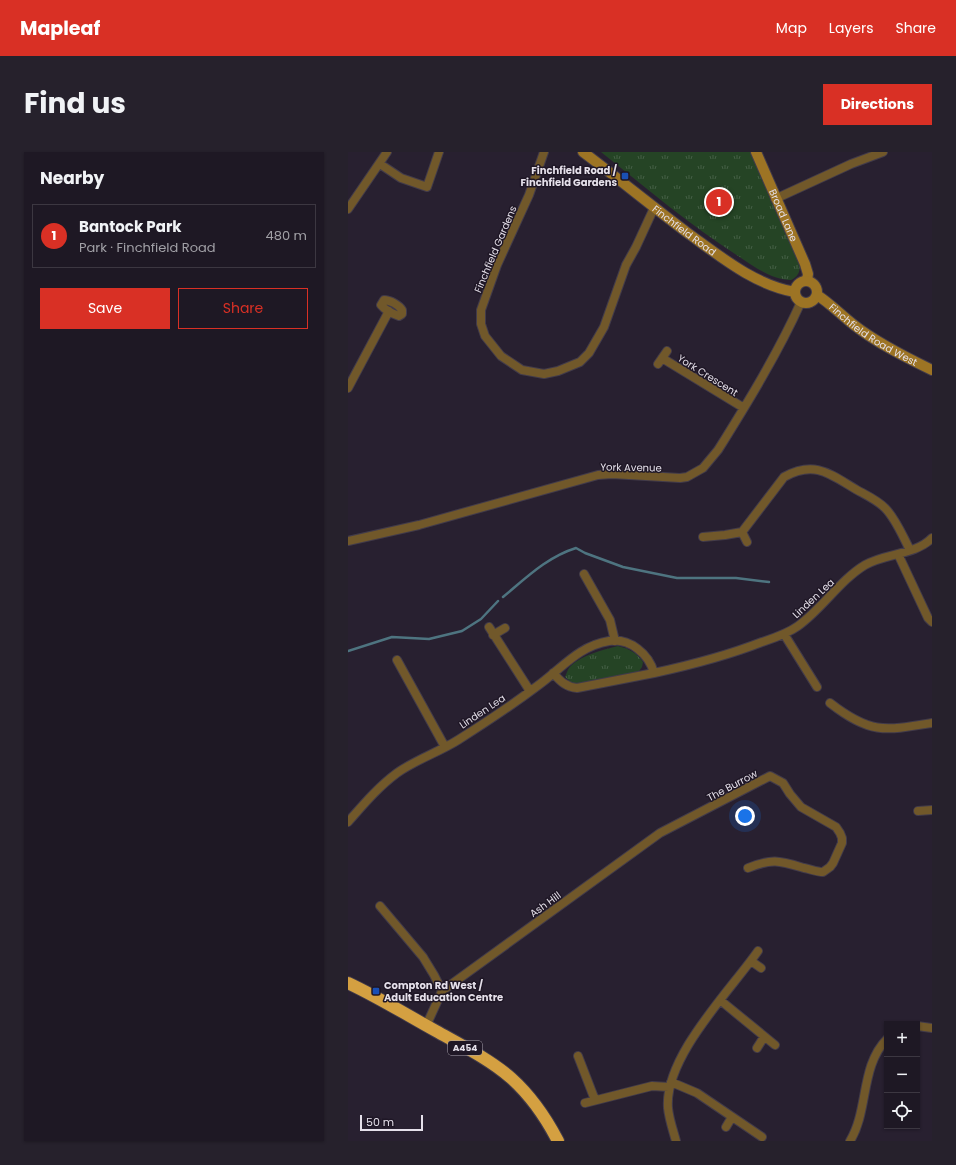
<!DOCTYPE html>
<meta charset="utf-8">
<style>
:root{--surface:#1e1824;--page:#26212c;--text:#f1f3f6;--muted:#a1a0a6;--line:#3c3741;--accent:#d93025}
body{margin:0;font-family:Poppins,sans-serif;background:var(--page);color:var(--text)}
.controls{position:absolute;right:12px;bottom:12px;display:grid;overflow:hidden;border-radius:0px;box-shadow:0 1px 3px #0004}
.controls button{width:36px;height:36px;display:grid;place-items:center;padding:0;border:0;border-bottom:1px solid var(--line);background:var(--surface);color:var(--text);font:20px sans-serif}
.scale{position:absolute;left:12px;bottom:10px;width:63px;box-sizing:border-box;padding-left:4px;border:2px solid #e5e0ea;border-top:0;font-size:11px;line-height:14px;white-space:nowrap;color:#e5e0ea;-webkit-text-stroke:3px #1f1726;paint-order:stroke}
.you{position:absolute;left:397px;top:664px;width:14px;height:14px;margin:-10px;border:3px solid #fff;border-radius:50%;background:#1a73e8;box-shadow:0 0 0 6px #1a73e833}
.badge{display:grid;place-items:center;width:26px;height:26px;border-radius:50%;background:var(--accent);color:#fff;font-size:13px;font-weight:700}
.pin{position:absolute;translate:-50% -50%;border:2px solid #fff;box-shadow:0 1px 4px #0006}
.list{margin:0;padding:0;list-style:none}
h2{display:flex;justify-content:space-between;align-items:center;height:52px;margin:0;padding:0 16px;font-size:17px}
h2 small{font-size:13px;font-weight:400;color:var(--muted)}
.list li{display:grid;grid-template-columns:26px 1fr auto;gap:12px;align-items:center;box-sizing:border-box;height:64px;margin:0 8px 8px;padding:0 8px;border:1px solid var(--line);border-radius:0px}
.list b{display:block;font-size:15px;white-space:nowrap}
.list p{margin:0;font-size:13px;white-space:nowrap;color:var(--muted)}
.list em{font-size:13px;font-style:normal;color:var(--muted)}
.actions{display:flex;gap:8px;padding:12px 16px}
.actions a{flex:1;padding:9px 0;border:1px solid var(--accent);border-radius:0px;text-align:center;font-size:14px;color:var(--accent)}
.actions .main{background:var(--accent);color:#fff}
.icon{flex:none;width:22px;height:22px;fill:none;stroke:currentColor;stroke-width:2;stroke-linecap:round;stroke-linejoin:round}
.map{position:relative;flex:none;width:584px;height:989px;overflow:hidden;border-radius:0px}
header{display:flex;align-items:center;gap:24px;box-sizing:border-box;height:56px;padding:0 20px;background:var(--accent);color:#fff}
header strong{font-size:19px}
nav{display:flex;gap:22px;margin-inline-start:auto;font-size:14px}
.intro{display:flex;align-items:center;justify-content:space-between;box-sizing:border-box;height:96px;padding:0 24px}
h1{margin:0;font-size:28px}
.button{padding:10px 18px;border-radius:0px;background:var(--accent);color:#fff;font-size:14px;font-weight:700}
main{display:flex;gap:24px;padding:0 24px}
aside{flex:1;background:var(--surface);border-radius:0px;box-shadow:0 1px 3px #0004}
.map>svg:first-child{display:block}
.grass{fill:url(#grass-tufts)}
.lines{fill:none;stroke-linecap:round;stroke-linejoin:round}
.stream{stroke:#4e7480;stroke-width:2.5}
.street-casing{stroke:#423b4a;stroke-width:10}
.secondary-casing{stroke:#423b4a;stroke-width:12}
.highway-casing{stroke:#423b4a;stroke-width:14}
.street{stroke:#71582a;stroke-width:8}
.secondary{stroke:#9d7424;stroke-width:10}
.highway{stroke:#d4a041;stroke-width:12}
.transit-dot{fill:#1a4fb4;stroke:#1f1726;stroke-width:1.5}
.labels{text-anchor:middle;stroke-width:3;stroke-linejoin:round;paint-order:stroke}
.shield{fill:#1f1726;stroke:#aaa4af;stroke-width:1}
.shield-label{font-size:9px;font-weight:bold;fill:#e5e0ea}
.poi-label{font-size:10px;font-weight:bold;fill:#e5e0ea;stroke:#1f1726;text-anchor:end}
.street-label{font-size:10px;fill:#e5e0ea;stroke:#1f1726}
</style>
<header>
<strong>Mapleaf</strong>
<nav><a>Map</a><a>Layers</a><a>Share</a></nav>
</header>
<div class="intro"><h1>Find us</h1><a class="button">Directions</a></div>
<main>
<aside>
<h2>Nearby<small></small></h2>
<ul class="list">
<li><span class="badge">1</span><div><b>Bantock Park</b><p>Park · Finchfield Road</p></div><em>480 m</em></li>
</ul>
<div class="actions"><a class="main">Save</a><a>Share</a></div>
</aside>
<div class="map">
<svg width="584" height="989" viewBox="0 0 584 989">
<defs>
<pattern id="grass-tufts" width="24" height="20" patternUnits="userSpaceOnUse"><rect width="24" height="20" fill="#254425"/><path d="M3 7l-1-3M5 7V3M7 7l1-3M15 17l-1-3M17 17v-4M19 17l1-3" fill="none" stroke="#445f45"/></pattern>
</defs>
<rect width="100%" height="100%" fill="#282030"/>
<path class="grass" d="M253 0H405L451 109C453 118 451 124 443 128 424 128 405 114 390 104 342 73 298 36 253 0Z
M270 494C281 497 288 500 295 510L294 515 291 519 270 526 238 530 232 533 224 531 217 525C218 523 219 519 221 516 232 503 255 498 270 494Z"/>
<g class="lines">
<path class="stream" d="M155 445C178 426 199 405 228 396L237 401 275 415 329 426H388L421 430
M0 499 44 485 81 487 114 479 133 467 150 449"/>
<g class="street-casing">
<path id="street" d="M196 0 181 43 149 113 133 158V172L137 184 153 204 174 218 196 222 210 219 232 210 241 201 256 175 278 113 288 95 306 56
M32 12 53 26 79 35 91 0
M427 47 503 12 535 0
M0 57 39 0
M36 148C42 148 51 153 54 158V162L51 164C45 162 37 158 33 153Z
M314 206 396 256
M310 212 319 199
M0 236 41 159
M394 380 399 390
M355 385 377 383 394 380 436 325C467 308 482 322 509 338 518 343 529 348 537 356 548 367 555 385 562 398
M0 389 71 373 250 323 264 322 332 326 339 325 355 316 370 298C400 250 430 201 453 150
M550 402 580 466 584 470
M236 422 262 468 267 489
M141 475 182 539
M436 482 469 535
M145 483 157 476
M49 508 97 595
M205 521C212 529 218 535 229 536L306 521
M482 551C522 582 536 579 584 571
M570 659 584 658
M0 670C15 653 30 635 49 621 67 608 91 600 110 588 137 571 167 551 192 532 215 515 231 494 261 489 282 486 301 502 306 521 343 513 378 504 414 490 426 486 439 482 450 474 474 457 492 428 517 413 537 401 568 403 584 386
M32 754 75 805 86 823 94 839
M403 809 413 816
M372 848 427 893
M78 874 94 839 312 681 422 624 435 631 442 642 453 655 488 675 492 681 494 686V691L485 711 482 715 475 720C469 720 462 717 456 716 432 709 424 706 400 716
M569 874 584 876
M409 896 416 885
M230 904 247 948
M323 930 349 941 414 985
M237 951 304 934 321 935
M378 975 384 965
M328 989C325 978 321 967 320 956 316 905 382 839 410 799
M502 989C521 958 512 914 539 887"/>
</g>
<g class="secondary-casing">
<g id="secondary">
<path id="s1" d="M235 0C271 27 305 55 341 82 373 105 407 133 447 140"/>
<path id="s2" d="M408 0 457 112 460 122 459 128"/>
<circle cx="458" cy="140" r="11"/>
<path id="s3" d="M469 143C483 152 493 163 506 173 529 191 557 205 584 218"/>
</g>
</g>
<g class="highway-casing">
<path id="highway" d="M0 831C30 845 59 863 88 879 113 893 141 907 163 926 182 943 198 966 210 989"/>
</g>
<use href="#street" class="street"/>
<use href="#secondary" class="secondary"/>
<use href="#highway" class="highway"/>
</g>
<g class="transit-dot">
<rect x="273" y="20" width="8" height="8" rx="2"/>
<rect x="24" y="835" width="8" height="8" rx="2"/>
</g>
<g class="labels">
<rect class="shield" x="100" y="889" width="34" height="14" rx="3"/>
<g class="shield-label">
<text x="117" y="899">A454</text>
</g>
<g class="poi-label">
<text x="269" y="22">Finchfield Road /<tspan x="269" dy="12">Finchfield Gardens</tspan></text>
<text x="36" y="837" text-anchor="start">Compton Rd West /<tspan x="36" dy="12">Adult Education Centre</tspan></text>
</g>
<g class="street-label">
<text dy="4" stroke="none"><textPath href="#s2" startOffset="69">Broad Lane</textPath></text>
<text dy="4" stroke="none"><textPath href="#s1" startOffset="128">Finchfield Road</textPath></text>
<text transform="translate(147 97) rotate(-67)" y="4">Finchfield Gardens</text>
<text dy="4" stroke="none"><textPath href="#s3" startOffset="69">Finchfield Road West</textPath></text>
<text transform="translate(360 223) rotate(32)" y="4">York Crescent</text>
<text transform="translate(283 315) rotate(1)" y="4">York Avenue</text>
<text transform="translate(465 446) rotate(-43)" y="4">Linden Lea</text>
<text transform="translate(134 559) rotate(-34)" y="4">Linden Lea</text>
<text transform="translate(384 633) rotate(-28)" y="4">The Burrow</text>
<text transform="translate(197 752) rotate(-36)" y="4">Ash Hill</text>
</g>
</g>
</svg>
<div class="controls">
<button>+</button>
<button>−</button>
<button><svg class="icon" aria-label="locate" viewBox="0 0 24 24"><circle cx="12" cy="12" r="6"/><path d="M12 2v4M12 18v4M2 12h4M18 12h4"/></svg></button>
</div>
<div class="scale">50 m</div>
<div class="you"></div>
<div class="pin badge" style="left:371px;top:50px">1</div>
</div>
</main>
